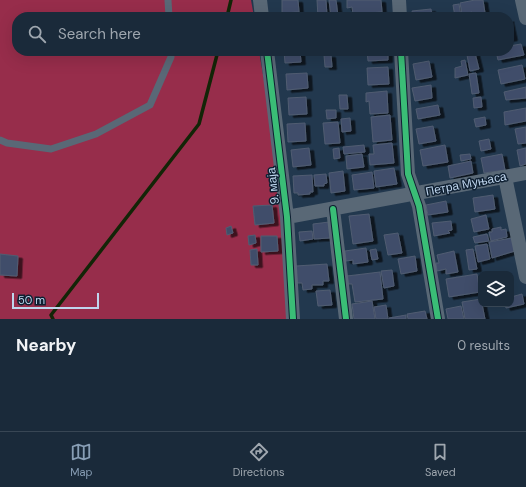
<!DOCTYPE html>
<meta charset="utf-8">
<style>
:root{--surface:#1a2a3a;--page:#233242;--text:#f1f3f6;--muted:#9fa7af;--line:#384654;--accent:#889eb5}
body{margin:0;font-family:"DM Sans",sans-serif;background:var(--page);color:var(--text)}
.controls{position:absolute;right:12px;bottom:12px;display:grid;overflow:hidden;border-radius:8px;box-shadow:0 4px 16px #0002}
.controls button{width:36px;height:36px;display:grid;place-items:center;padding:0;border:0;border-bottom:1px solid var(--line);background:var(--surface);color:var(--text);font:20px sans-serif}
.scale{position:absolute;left:12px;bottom:10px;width:87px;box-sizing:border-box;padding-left:4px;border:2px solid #bfd5ed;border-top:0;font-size:11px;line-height:14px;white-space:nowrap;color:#bfd5ed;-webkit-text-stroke:3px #0f2032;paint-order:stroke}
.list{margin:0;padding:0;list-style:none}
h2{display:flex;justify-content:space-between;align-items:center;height:52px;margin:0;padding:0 16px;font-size:17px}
h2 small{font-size:13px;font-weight:400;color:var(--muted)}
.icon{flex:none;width:22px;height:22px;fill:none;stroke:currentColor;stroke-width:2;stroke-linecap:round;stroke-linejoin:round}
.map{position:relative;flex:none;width:526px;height:319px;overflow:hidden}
.search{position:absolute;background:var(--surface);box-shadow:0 4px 16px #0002;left:12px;right:12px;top:12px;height:44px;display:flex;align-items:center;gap:10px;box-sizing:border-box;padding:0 14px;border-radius:16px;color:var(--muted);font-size:15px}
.sheet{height:112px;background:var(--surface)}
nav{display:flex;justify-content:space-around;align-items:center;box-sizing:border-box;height:56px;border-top:1px solid var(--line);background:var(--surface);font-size:11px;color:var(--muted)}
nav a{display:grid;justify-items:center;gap:2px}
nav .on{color:var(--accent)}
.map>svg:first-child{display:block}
.forest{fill:#972d4b}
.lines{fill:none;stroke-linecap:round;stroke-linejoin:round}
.stream{stroke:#132507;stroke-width:3.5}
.building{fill:#414e6b;stroke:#505c71;filter:url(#shadow)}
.lane{stroke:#596876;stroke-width:7}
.street{stroke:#596876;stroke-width:14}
.cycleway-casing{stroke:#0f2032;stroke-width:8}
.cycleway{stroke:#3abd76;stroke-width:6}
.labels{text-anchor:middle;stroke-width:3;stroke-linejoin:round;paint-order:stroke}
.street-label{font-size:12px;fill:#bfd5ed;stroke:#0f2032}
</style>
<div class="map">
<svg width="526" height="319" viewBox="0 0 526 319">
<defs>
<filter id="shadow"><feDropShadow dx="4.5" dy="2.5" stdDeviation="0" flood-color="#0009"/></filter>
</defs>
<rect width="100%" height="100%" fill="#22384e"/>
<path class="forest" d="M0 0H251L254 17H17V51H259L287 217 293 319H0Z"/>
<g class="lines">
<path class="stream" d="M227 17 231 0
M53 319 51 315 199 124 218 51"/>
</g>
<path class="building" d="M282 0H298L299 12 282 13Z
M317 0H326L327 16 318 17Z
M329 0H336L338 16 331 17Z
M347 0H381L382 12 353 14 352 7 347 8Z
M475 0H483L485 13 472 15V12L462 14 460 3Z
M459 4 461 16 455 17 453 5Z
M431 9 432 17H413L412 11Z
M509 19 513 38 509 39Z
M521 44 524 55 498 60 496 51H509V46Z
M284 51H300L301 62 285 63Z
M367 51H388V60L368 61Z
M475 53 479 69 470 71 467 55Z
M324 55H331L332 67H325Z
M465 60 468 75 455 78V68L462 66 461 61Z
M429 61 432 77 416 80 413 64Z
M522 65 525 79 501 84 498 70Z
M388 67 389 84 368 85 367 68Z
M307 73 308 88 287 90 286 74Z
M476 73 479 93 472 94 469 74Z
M431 85 432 98 415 101 412 88Z
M526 87V98L506 100 504 92Z
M387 91 388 113 370 114 369 101 366 102V93Z
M339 95H347L348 109H340Z
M306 97 307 114 289 115 288 98Z
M481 97 482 107 474 108 473 98Z
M438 105 440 115 418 119 416 109Z
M526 108V121L505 125 504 112Z
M326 110H336V118L327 119Z
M390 115 392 140 373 142 371 117Z
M485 117 486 125 476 127 474 119Z
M350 118 351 131 342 132 341 119Z
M338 122 340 143 325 144 323 123Z
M305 123 306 141 288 142 287 124Z
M433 126 436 141 419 144 416 129Z
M526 127V143L518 144 515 129Z
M489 139 491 149 481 151 479 141Z
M392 143 394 163 370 165 369 154H374L373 145Z
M364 145 365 152 344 154 343 147Z
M445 145 448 162 423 166 420 150Z
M309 148 311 165 293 167 291 150Z
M339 148 340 158 334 159 333 149Z
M526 148V164L520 166 517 150Z
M362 154 364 167 347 169 346 156Z
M470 154 471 159 461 161 460 155Z
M502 154 505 170 484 173 481 158Z
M471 161 473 173 450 178 448 166Z
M394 168 397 184 376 187 374 171Z
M343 171 345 191 331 193 329 173Z
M372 172 374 188 354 190 352 175Z
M326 174 327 183 324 184V186H315L314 175Z
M312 175 313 192H310V194L298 195V193H294L293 176Z
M493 195 495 209 475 212 473 198Z
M446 201 448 212 428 215 426 205Z
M272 205 274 223 255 225 253 206Z
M369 214 373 241 353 244 349 216Z
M486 215 489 229 474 232 471 219Z
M451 221 452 230 448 231 450 233 434 236 432 223Z
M329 222 330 238 314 239 313 224Z
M231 226 233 233 227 235 226 228Z
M501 227V230L506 229 507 237 491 241 489 232H492V229Z
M312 231 313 239 300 241 299 232Z
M398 233 402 253 388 255 384 235Z
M487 234 489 241 475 243 473 237Z
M255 235 256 243 249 245 248 236Z
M261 236H277L278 251 261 252Z
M512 238 515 251 492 258 489 242Z
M487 244 490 259 478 262 475 246Z
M366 248 368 262 353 264V260L346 261 345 251Z
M257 249 258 265H251L250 250Z
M376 249 378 259 372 260 370 250Z
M473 249 477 269 469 270 466 250Z
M454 251 458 272 446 274V269L437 271 436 263H439L437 255Z
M0 254 18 256 17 276 0 275Z
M415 256 417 271 401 274 398 259Z
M327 264 329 281H323V285H312V289L303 290 302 283H297L296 266Z
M392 270 394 286 384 288 381 271Z
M380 272 383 299 355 302 352 284H348L347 276Z
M477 274 480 292 449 297 446 279Z
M330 290 332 305 318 306 316 291Z
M522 294 524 304 506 308 505 304H511V297Z
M481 299 485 319H465L462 302Z
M372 301 375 319H354L352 304Z
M386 305 388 319H376L374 307Z
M461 306 464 319H448L446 309Z
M425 311 427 319H408L407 314Z
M406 315V319H389V318Z"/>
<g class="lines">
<path class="lane" d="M168 0 169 17
M0 140 7 143 51 149 96 134 150 105 171 57V51"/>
<path class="street" d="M260 0 262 17
M399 0 400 17
M522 0 526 18
M267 51 287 217 293 319
M401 51 408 174 419 206 438 319
M505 177 526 277
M333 209 346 319
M287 217 526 173"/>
<g class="cycleway-casing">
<path id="cycleway" d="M267 51 287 217 293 319
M401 51 408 174 419 206 438 319
M333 209 346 319"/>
</g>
<use href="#cycleway" class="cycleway"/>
</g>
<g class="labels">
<g class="street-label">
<text transform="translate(466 184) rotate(-11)" y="4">Петра Муњаса</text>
<text transform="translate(273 186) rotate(-96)" y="4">9. маја</text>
</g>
</g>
</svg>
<div class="controls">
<button><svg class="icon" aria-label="layers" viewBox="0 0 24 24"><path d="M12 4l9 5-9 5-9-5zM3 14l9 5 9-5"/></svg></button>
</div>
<div class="scale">50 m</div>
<div class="search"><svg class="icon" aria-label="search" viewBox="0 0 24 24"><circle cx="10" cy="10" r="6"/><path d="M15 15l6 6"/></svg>Search here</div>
</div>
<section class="sheet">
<h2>Nearby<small>0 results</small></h2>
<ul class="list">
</ul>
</section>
<nav>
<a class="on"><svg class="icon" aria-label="map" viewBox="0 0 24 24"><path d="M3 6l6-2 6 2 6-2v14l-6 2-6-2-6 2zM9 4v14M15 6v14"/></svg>Map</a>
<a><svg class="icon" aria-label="directions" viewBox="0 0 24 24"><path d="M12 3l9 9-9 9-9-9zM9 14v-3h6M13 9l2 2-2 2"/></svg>Directions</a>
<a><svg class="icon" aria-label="saved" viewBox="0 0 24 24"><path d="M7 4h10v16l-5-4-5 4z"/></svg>Saved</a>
</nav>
